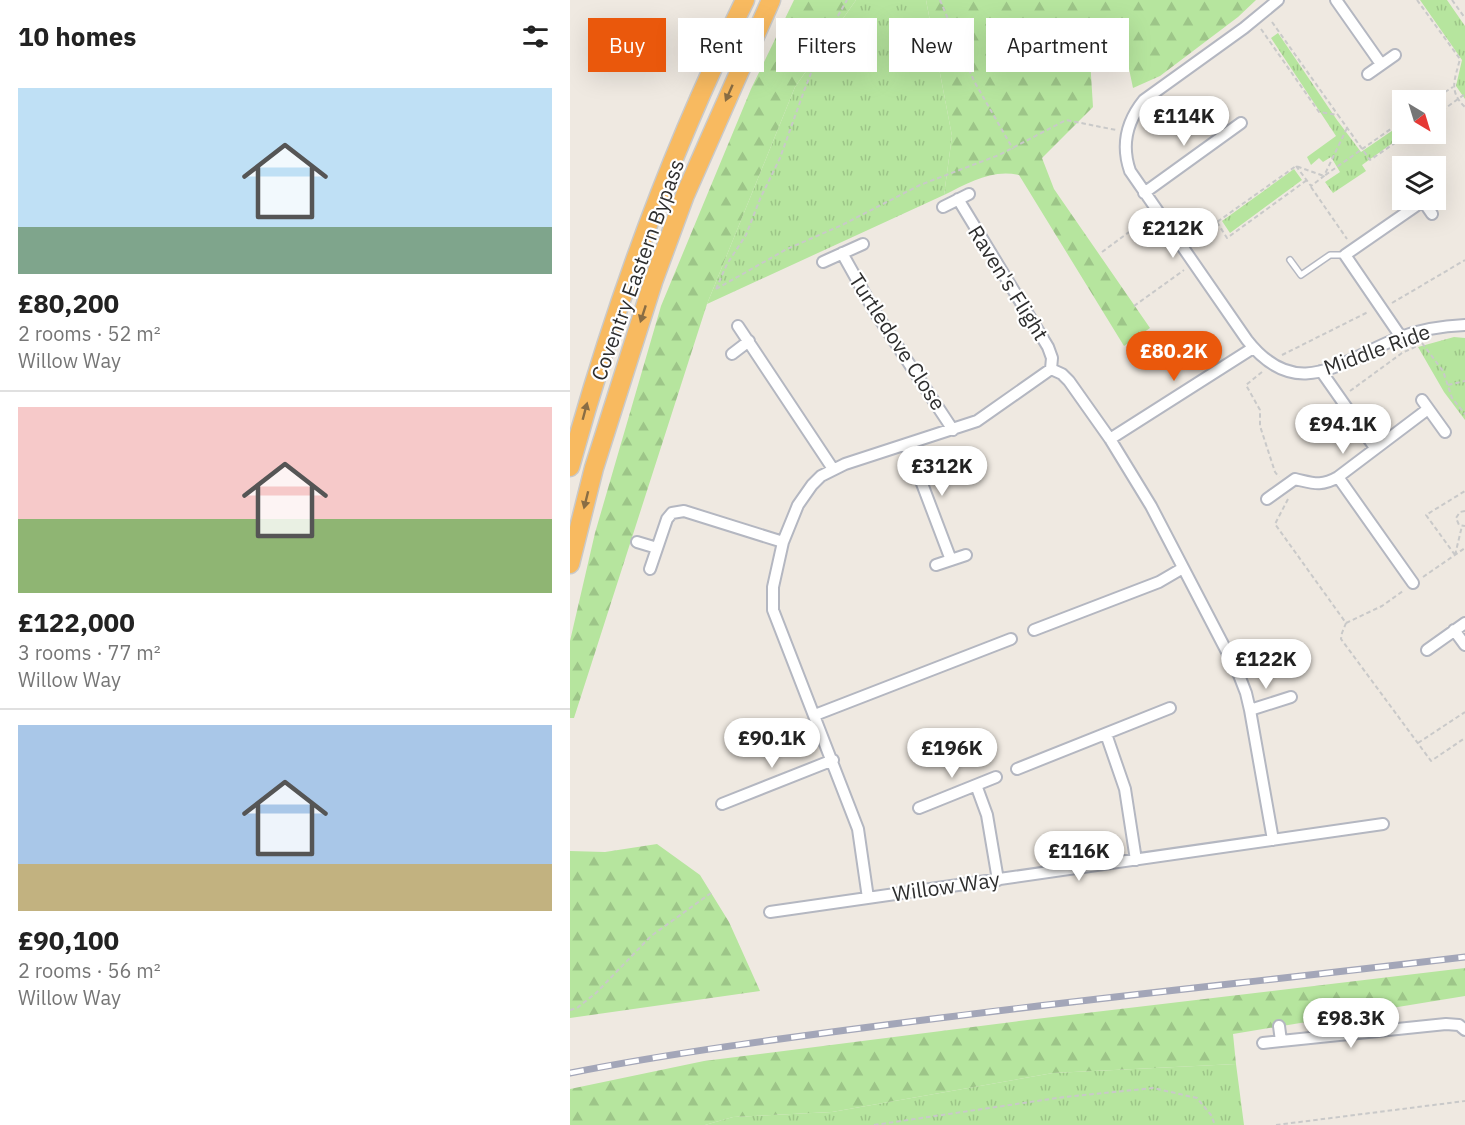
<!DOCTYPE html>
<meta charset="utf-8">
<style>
:root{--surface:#fff;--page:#f6f6f6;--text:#222;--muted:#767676;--line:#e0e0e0;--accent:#ea580c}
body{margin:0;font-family:"IBM Plex Sans",sans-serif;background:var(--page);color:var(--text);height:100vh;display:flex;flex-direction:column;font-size:22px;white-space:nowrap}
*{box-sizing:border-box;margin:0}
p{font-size:20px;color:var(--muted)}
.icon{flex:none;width:33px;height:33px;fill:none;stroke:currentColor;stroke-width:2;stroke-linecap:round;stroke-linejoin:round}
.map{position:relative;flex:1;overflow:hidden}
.sheet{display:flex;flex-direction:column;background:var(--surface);width:570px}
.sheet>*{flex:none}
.top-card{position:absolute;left:18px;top:18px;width:570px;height:54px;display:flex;gap:12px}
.needle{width:39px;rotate:142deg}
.controls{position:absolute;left:822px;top:90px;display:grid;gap:12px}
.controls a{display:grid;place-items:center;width:54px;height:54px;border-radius:0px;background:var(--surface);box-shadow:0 6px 24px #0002;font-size:30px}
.price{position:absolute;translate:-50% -51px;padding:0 14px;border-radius:21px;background:#fff;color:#222;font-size:20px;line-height:39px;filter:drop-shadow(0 2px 3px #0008)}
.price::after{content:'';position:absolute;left:50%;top:36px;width:18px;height:14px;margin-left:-9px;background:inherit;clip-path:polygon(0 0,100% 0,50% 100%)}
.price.selected{background:var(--accent);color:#fff}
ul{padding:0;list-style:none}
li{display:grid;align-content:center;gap:12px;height:318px;padding:0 18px}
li+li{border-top:2px solid var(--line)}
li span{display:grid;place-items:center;height:186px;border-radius:0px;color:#555}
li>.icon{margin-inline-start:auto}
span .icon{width:108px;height:108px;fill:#fffc;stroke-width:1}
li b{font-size:26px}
h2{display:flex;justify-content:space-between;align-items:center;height:72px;padding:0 18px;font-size:26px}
.tag{padding:0 21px;border-radius:0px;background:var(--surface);box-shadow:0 6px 24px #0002;font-size:21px;line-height:54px}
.tag.selected{background:var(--accent);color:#fff}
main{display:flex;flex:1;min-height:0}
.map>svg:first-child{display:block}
.grass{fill:url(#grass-tufts)}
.forest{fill:url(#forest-firs)}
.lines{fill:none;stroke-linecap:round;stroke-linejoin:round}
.service-casing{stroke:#b4b7c1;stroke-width:8}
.minor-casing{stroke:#b4b7c1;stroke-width:14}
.trunk-casing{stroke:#c9c9c9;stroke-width:21}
.path{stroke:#c9c9c9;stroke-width:2;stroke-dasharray:4.5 3;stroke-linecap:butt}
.service{stroke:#fff;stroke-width:5}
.minor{stroke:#fff;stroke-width:10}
.trunk{stroke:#f8ba60;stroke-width:18}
.rail-casing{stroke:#a3a6b8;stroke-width:7}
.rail{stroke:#fff;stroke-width:4.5;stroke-dasharray:14;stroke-linecap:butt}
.oneway{fill:#896d44}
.labels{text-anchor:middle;stroke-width:4.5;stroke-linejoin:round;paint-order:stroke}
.street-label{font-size:21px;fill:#2e2e2e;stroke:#fff}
</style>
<main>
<section class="sheet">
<h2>10 homes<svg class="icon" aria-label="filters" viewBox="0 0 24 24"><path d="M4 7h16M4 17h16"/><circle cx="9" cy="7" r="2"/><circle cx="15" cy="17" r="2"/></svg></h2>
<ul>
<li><span style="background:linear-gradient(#bfe0f5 75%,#7fa58c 0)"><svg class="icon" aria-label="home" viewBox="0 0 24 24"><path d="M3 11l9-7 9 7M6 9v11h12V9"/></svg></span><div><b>£80,200</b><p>2 rooms · 52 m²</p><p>Willow Way</p></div></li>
<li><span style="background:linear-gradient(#f6c9c9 60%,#8fb573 0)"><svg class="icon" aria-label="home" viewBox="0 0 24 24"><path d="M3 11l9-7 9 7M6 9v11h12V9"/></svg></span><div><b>£122,000</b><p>3 rooms · 77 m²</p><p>Willow Way</p></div></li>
<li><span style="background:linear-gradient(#a9c7e8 75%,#c2b280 0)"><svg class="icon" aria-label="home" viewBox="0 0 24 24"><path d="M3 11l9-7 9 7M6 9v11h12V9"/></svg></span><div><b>£90,100</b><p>2 rooms · 56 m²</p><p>Willow Way</p></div></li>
</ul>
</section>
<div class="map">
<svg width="895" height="1125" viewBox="0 0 895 1125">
<defs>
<pattern id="grass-tufts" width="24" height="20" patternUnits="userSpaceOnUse" patternTransform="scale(1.5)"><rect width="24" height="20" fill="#b6e59e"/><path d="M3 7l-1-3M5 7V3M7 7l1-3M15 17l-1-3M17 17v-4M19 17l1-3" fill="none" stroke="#9dc588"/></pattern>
<pattern id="forest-firs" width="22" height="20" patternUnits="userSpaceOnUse" patternTransform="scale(1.5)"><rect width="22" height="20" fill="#b6e59e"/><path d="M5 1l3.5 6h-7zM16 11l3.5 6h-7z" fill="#9dc588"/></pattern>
</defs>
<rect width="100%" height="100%" fill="#efe9e1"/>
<path class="grass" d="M 286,0 L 356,0 L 382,136 L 374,195 L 137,304 L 225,87 Z
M 850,0 L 877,0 L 895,26 L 895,99 L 886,86 L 892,60 Z
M 708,33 L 767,120 L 791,152 L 832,124 L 832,134 L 835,134 L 792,165 L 796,171 L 763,193 L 755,182 L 770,172 L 761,157 L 753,162 L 749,158 L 741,165 L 737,157 L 766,136 L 701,38 Z
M 724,169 L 732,180 L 660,233 L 652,221 Z
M 884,337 L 895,338 L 895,420 L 874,392 L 848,347 Z
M 666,1064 L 674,1125 L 135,1125 L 163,1117 L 262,1112 L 483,1073 Z"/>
<path class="forest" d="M 224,0 L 286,0 L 225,87 L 137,304 L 4,718 L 0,718 L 0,641 L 25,533 L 91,306 L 181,89 Z
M 356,0 L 686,0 L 668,17 L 590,76 L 563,88 L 550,26 L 519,43 L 523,107 L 472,158 L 484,189 L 580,328 L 554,346 L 449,175 C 421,169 399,183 374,195 L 382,136 Z
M 87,844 L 130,875 L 159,922 L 190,991 L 0,1018 L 0,851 L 35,852 Z
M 895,968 L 895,996 L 663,1034 L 666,1064 L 483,1073 L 262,1112 L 163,1117 L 135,1125 L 0,1125 L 0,1089 L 134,1061 L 449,1021 Z"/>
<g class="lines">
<defs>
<path id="service" d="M 720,260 L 731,275 L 760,255 L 775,255"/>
<path id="minor" d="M 708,0 L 674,28 L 574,100 C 557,121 551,145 560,171 L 677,340 C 728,405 773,359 831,337 C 852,329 873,326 895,325
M 766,0 L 811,64
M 798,74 L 825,55
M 574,193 L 671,123
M 388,199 L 478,347 L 482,358 L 481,369
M 373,207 L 399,194
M 272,253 L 305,312 L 383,430
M 253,262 L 293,244
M 168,326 L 263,469
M 831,337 L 775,255 L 853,201 L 862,214
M 162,354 L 179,341
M 751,371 L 805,448
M 852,400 L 875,432
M 540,439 L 683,348
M 337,444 L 381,560
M 768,477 L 843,583
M 697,499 L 725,479 C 743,483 751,487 768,477 L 858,409
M 67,542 L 87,548
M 366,565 L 396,555
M 80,569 L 97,519 L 102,513 L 114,511 L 213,542
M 464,630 L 589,582 L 613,568
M 884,630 L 895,645
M 857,650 L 895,623
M 680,710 L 721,697
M 245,715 L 441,639
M 536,734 L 555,789 L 566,860
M 447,769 L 600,708
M 406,785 L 417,815 L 428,880
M 152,804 L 263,760
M 349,808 L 426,777
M 298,898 L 288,829 L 203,610 L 203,587 L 213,542 L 228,505 L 242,485 L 251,476 L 275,464 L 407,421 L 481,369 L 492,374 L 499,381 L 540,439 L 581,506 L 669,675 L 676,693 L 680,710 L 703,840
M 200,912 L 813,824
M 709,1026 L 711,1041 L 876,1024 L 889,1025 L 895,1030
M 693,1043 L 711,1041"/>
<path id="trunk" d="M 0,467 C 44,306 101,150 175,0
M 0,564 L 24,468 L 83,282 L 115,195 L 201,0"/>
</defs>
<use href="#service" class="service-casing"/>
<use href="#minor" class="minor-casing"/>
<use href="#trunk" class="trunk-casing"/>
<path class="path" d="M 370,0 L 404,81 L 443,149
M 847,0 L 890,59 C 885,79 878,91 895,107
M 882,0 L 895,18
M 702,22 L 768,115
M 691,29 L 749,112 L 768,115 L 800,160 L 838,134
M 862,100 L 883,87
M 866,115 L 895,94
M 726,166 L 741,186 L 754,176 L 777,128
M 741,187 L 777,239
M 647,222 L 657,238 L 737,180
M 623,239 L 726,166 L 754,176 L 832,121
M 532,252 L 578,218
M 146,289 L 217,249 L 272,225 L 350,185 L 429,155 L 496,120 L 546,130
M 146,289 L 157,264 L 176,235 L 190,199 L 210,158 L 234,91 L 254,40 L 277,0
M 822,303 L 895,260
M 564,306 L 614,270
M 852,343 L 873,371 L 882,398 L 895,414
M 712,355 L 798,312
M 692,372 L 676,385 L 690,410 L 690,426 L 705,472 L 709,477
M 878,385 L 895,381
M 780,391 L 832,353 L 847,346
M 718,499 L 705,524 L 776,623 L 772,633 L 771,639 L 861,761 L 895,738
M 895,511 L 890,512 L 886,518 L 889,525 L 895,526
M 885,555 L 856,515 L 895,491
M 885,555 L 892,526
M 853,577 L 895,548
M 776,623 L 812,606 L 833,591
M 848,743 L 895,712
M 0,1010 L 7,1008 L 26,993 L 81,936 L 141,893
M 304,1125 L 494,1097 L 583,1088 L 627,1098 L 641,1115 L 645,1125
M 706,1125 L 895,1101"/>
<use href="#service" class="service"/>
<use href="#minor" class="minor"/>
<use href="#trunk" class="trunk"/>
<defs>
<path id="rail" d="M 0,1073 C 107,1052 215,1038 323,1024 C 513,999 704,980 895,957"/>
</defs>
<use href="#rail" class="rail-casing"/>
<use href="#rail" class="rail"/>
</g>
<defs><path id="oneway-solid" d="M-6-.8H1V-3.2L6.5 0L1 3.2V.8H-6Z" transform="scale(1.5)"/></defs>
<g class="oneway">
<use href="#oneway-solid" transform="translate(159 93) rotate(114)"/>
<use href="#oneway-solid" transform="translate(73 314) rotate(108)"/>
<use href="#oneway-solid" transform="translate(15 411) rotate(-75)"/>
<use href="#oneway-solid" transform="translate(16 500) rotate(104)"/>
</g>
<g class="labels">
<g class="street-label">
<text transform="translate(68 270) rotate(-70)" y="7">Coventry Eastern Bypass</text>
<text transform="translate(438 283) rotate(58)" y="7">Raven's Flight</text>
<text transform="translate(327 342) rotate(57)" y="7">Turtledove Close</text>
<text transform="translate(807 350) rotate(-20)" y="7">Middle Ride</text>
<text transform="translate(376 887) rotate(-8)" y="7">Willow Way</text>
</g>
</g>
</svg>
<div class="controls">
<a><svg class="needle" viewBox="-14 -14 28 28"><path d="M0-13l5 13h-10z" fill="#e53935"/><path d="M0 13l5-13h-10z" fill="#767676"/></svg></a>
<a><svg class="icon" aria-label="layers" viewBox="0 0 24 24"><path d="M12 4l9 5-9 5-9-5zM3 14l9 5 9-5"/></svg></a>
</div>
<b class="price" style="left:614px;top:147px">£114K</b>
<b class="price" style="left:603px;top:259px">£212K</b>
<b class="price selected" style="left:604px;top:382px">£80.2K</b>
<b class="price" style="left:773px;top:455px">£94.1K</b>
<b class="price" style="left:372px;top:497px">£312K</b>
<b class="price" style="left:696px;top:690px">£122K</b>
<b class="price" style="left:202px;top:769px">£90.1K</b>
<b class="price" style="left:382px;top:779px">£196K</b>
<b class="price" style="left:509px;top:882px">£116K</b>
<b class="price" style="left:781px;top:1049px">£98.3K</b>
<div class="top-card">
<a class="tag selected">Buy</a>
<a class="tag">Rent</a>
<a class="tag">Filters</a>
<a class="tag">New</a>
<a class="tag">Apartment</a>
</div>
</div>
</main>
